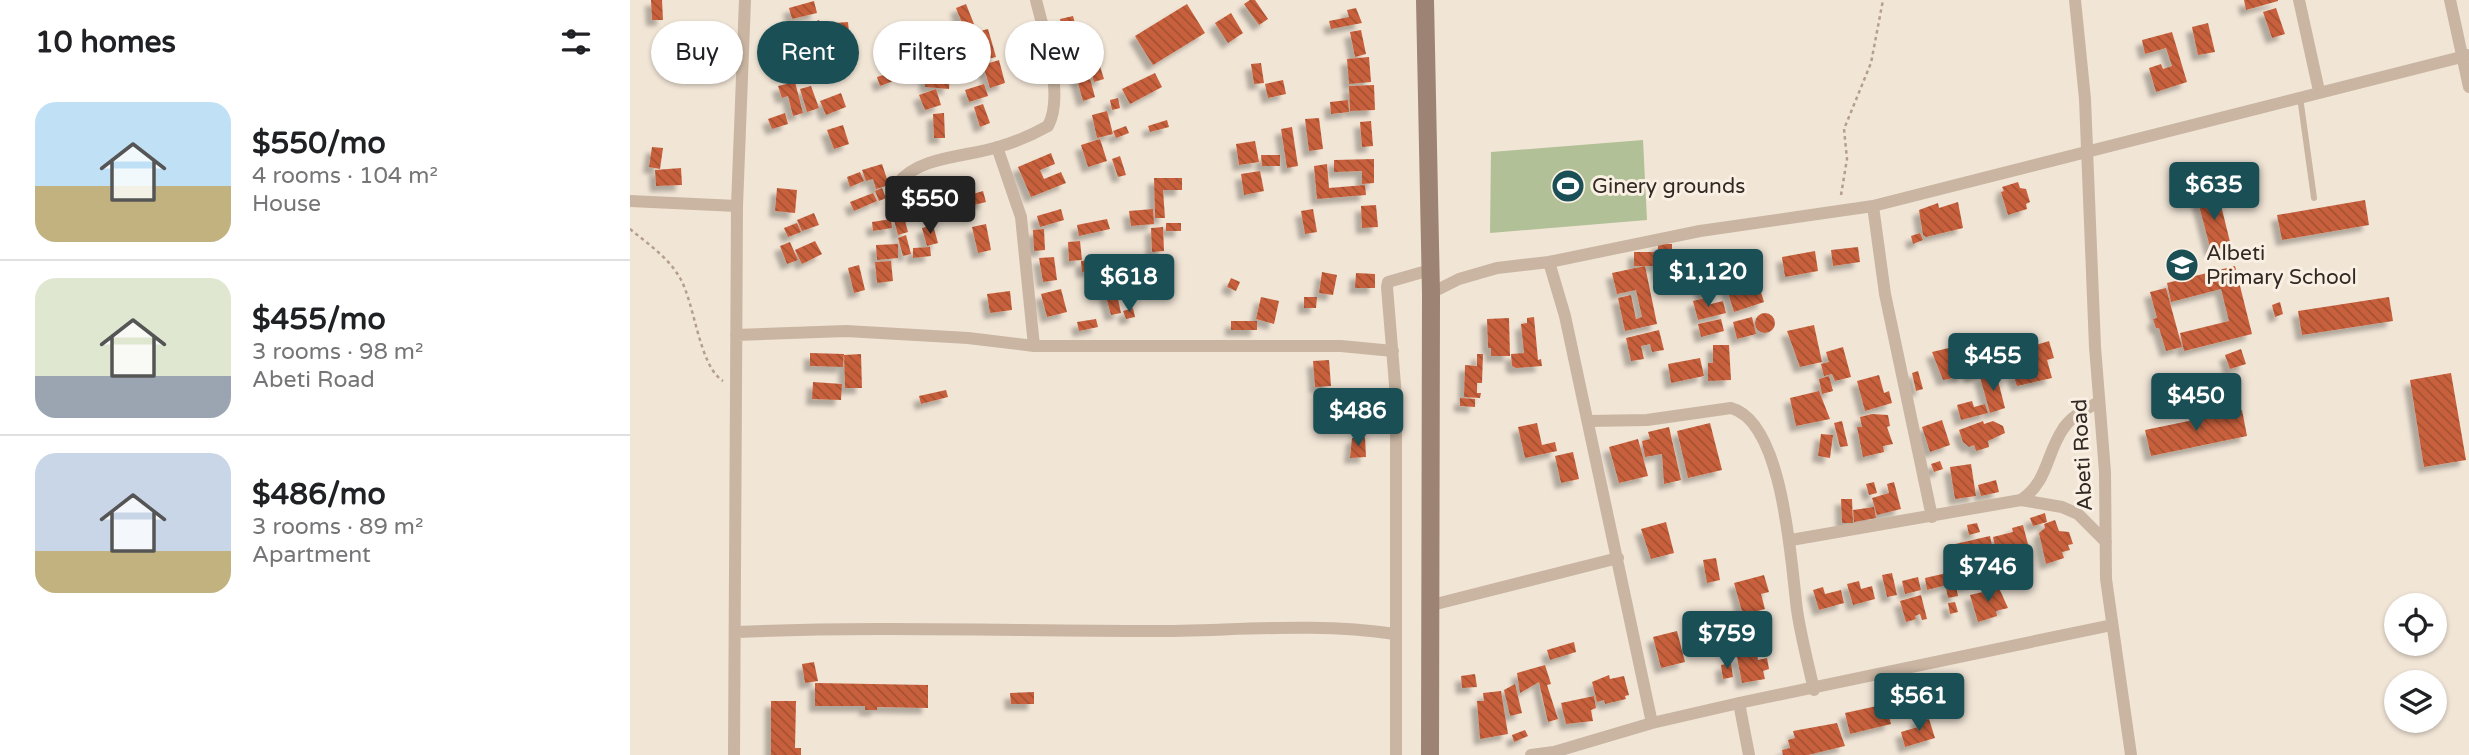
<!DOCTYPE html>
<meta charset="utf-8">
<style>
:root{--surface:#fff;--page:#f2f2f2;--text:#202124;--muted:#757577;--line:#e0e0e0;--accent:#1a4f55}
body{margin:0;font-family:"Varela Round",sans-serif;background:var(--page);color:var(--text);height:100vh;display:flex;flex-direction:column;font-size:26px;white-space:nowrap}
*{box-sizing:border-box;margin:0}
p{font-size:23px;color:var(--muted)}
.icon{flex:none;width:38px;height:38px;fill:none;stroke:currentColor;stroke-width:2;stroke-linecap:round;stroke-linejoin:round}
.map{position:relative;flex:1;overflow:hidden}
.details{display:flex;flex-direction:column;background:var(--surface);width:630px}
.details>*{flex:none}
.top-card{position:absolute;left:21px;top:21px;width:665px;height:63px;display:flex;gap:14px}
.buttons{position:absolute;left:1754px;top:593px;display:grid;gap:14px}
.buttons a{display:grid;place-items:center;width:63px;height:63px;border-radius:50%;background:var(--surface);box-shadow:0 2px 5px #0004;font-size:35px}
.price{position:absolute;translate:-50% -60px;padding:0 16px;border-radius:7px;background:var(--accent);color:#fff;font-size:23px;line-height:46px;filter:drop-shadow(0 2px 4px #0008)}
.price::after{content:'';position:absolute;left:50%;top:42px;width:21px;height:16px;margin-left:-10px;background:inherit;clip-path:polygon(0 0,100% 0,50% 100%)}
.price.selected{background:#222;color:#fff}
ul{padding:0;list-style:none}
li{display:flex;align-items:center;gap:21px;height:175px;padding:0 35px}
li+li{border-top:2px solid var(--line)}
li span{display:grid;place-items:center;flex:none;width:196px;height:140px;border-radius:21px;color:#555}
li>.icon{margin-inline-start:auto}
span .icon{width:84px;height:84px;fill:#fffc;stroke-width:1}
li b{font-size:30px}
h2{display:flex;justify-content:space-between;align-items:center;height:84px;padding:0 35px;font-size:30px}
.tag{padding:0 24px;border-radius:32px;background:var(--surface);box-shadow:0 2px 5px #0004;font-size:24px;line-height:63px}
.tag.selected{background:var(--accent);color:#fff}
main{display:flex;flex:1;min-height:0}
.map>svg:first-child{display:block}
.pitch{fill:#b1c096}
.building{fill:url(#building-back-hatch);filter:url(#shadow)}
.lines{fill:none;stroke-linecap:round;stroke-linejoin:round}
.path{stroke:#b49e8c;stroke-width:2.5;stroke-dasharray:3.5 3.5;stroke-linecap:butt}
.service{stroke:#c9b5a2;stroke-width:6}
.minor{stroke:#c9b5a2;stroke-width:12}
.secondary{stroke:#9c8373;stroke-width:18}
.labels{text-anchor:middle;stroke-width:6;stroke-linejoin:round;paint-order:stroke}
.poi-label{font-size:21px;fill:#332924;stroke:#f9efe2;text-anchor:start}
.street-label{font-size:21px;fill:#332924;stroke:#f9efe2}
</style>
<main>
<section class="details">
<h2>10 homes<svg class="icon" aria-label="filters" viewBox="0 0 24 24"><path d="M4 7h16M4 17h16"/><circle cx="9" cy="7" r="2"/><circle cx="15" cy="17" r="2"/></svg></h2>
<ul>
<li><span style="background:linear-gradient(#bfe0f5 60%,#c2b280 0)"><svg class="icon" aria-label="home" viewBox="0 0 24 24"><path d="M3 11l9-7 9 7M6 9v11h12V9"/></svg></span><div><b>$550/mo</b><p>4 rooms · 104 m²</p><p>House</p></div></li>
<li><span style="background:linear-gradient(#dfe7d0 70%,#9aa5b1 0)"><svg class="icon" aria-label="home" viewBox="0 0 24 24"><path d="M3 11l9-7 9 7M6 9v11h12V9"/></svg></span><div><b>$455/mo</b><p>3 rooms · 98 m²</p><p>Abeti Road</p></div></li>
<li><span style="background:linear-gradient(#c9d6e8 70%,#c2b280 0)"><svg class="icon" aria-label="home" viewBox="0 0 24 24"><path d="M3 11l9-7 9 7M6 9v11h12V9"/></svg></span><div><b>$486/mo</b><p>3 rooms · 89 m²</p><p>Apartment</p></div></li>
</ul>
</section>
<div class="map">
<svg width="1839" height="755" viewBox="0 0 1839 755">
<defs>
<pattern id="building-back-hatch" width="6" height="6" patternUnits="userSpaceOnUse" patternTransform="scale(1.75)"><rect width="6" height="6" fill="#c9613c"/><path d="M-1 5l2 2M0 0l6 6M5-1l2 2" fill="none" stroke="#a45032"/></pattern>
<filter id="shadow"><feDropShadow dx="-6" dy="6" stdDeviation="2" flood-color="#0004"/></filter>
</defs>
<rect width="100%" height="100%" fill="#f1e5d6"/>
<path class="pitch" d="M 1013,140 L 1017,220 L 860,233 L 861,152 Z"/>
<path class="building" d="M 21,0 L 32,0 L 33,20 L 22,20 Z
M 620,0 L 625,0 L 638,19 L 629,25 L 614,4 Z
M 1614,0 L 1648,0 L 1648,1 L 1616,10 Z
M 184,1 L 187,13 L 162,19 L 159,8 Z
M 336,4 L 344,24 L 334,28 L 326,8 Z
M 557,4 L 575,33 L 523,65 L 505,36 Z
M 726,8 L 732,23 L 701,29 L 699,21 L 719,17 L 717,10 Z
M 1646,8 L 1655,34 L 1642,38 L 1633,12 Z
M 601,13 L 613,33 L 598,43 L 585,23 Z
M 443,16 L 465,97 L 453,101 L 430,19 Z
M 189,20 L 195,37 L 188,39 L 182,23 Z
M 218,22 L 219,32 L 205,34 L 204,23 Z
M 1578,23 L 1585,52 L 1568,55 L 1562,27 Z
M 358,29 L 366,57 L 354,60 L 346,32 Z
M 342,30 L 350,55 L 345,56 L 347,62 L 311,72 L 307,58 L 314,56 L 318,66 L 338,60 L 330,34 Z
M 731,30 L 736,54 L 725,57 L 720,32 Z
M 1542,32 L 1557,82 L 1526,92 L 1519,68 L 1531,64 L 1533,69 L 1542,66 L 1536,48 L 1515,54 L 1512,40 Z
M 201,41 L 207,60 L 150,75 L 147,64 L 192,52 L 190,45 Z
M 739,57 L 741,82 L 719,84 L 717,59 Z
M 369,60 L 375,83 L 360,88 L 353,65 Z
M 469,63 L 474,79 L 464,82 L 459,66 Z
M 631,63 L 634,83 L 624,84 L 621,64 Z
M 263,72 L 266,80 L 250,86 L 247,77 Z
M 296,72 L 320,74 L 319,89 L 295,87 Z
M 525,73 L 532,87 L 500,104 L 492,89 Z
M 653,80 L 656,94 L 638,98 L 635,84 Z
M 165,82 L 173,113 L 163,116 L 158,96 L 152,98 L 148,86 Z
M 354,84 L 358,96 L 339,102 L 335,90 Z
M 744,85 L 745,110 L 720,111 L 719,86 Z
M 181,86 L 189,108 L 177,112 L 170,89 Z
M 306,89 L 311,105 L 295,110 L 289,95 Z
M 211,93 L 216,107 L 196,115 L 190,101 Z
M 488,98 L 490,108 L 482,110 L 480,100 Z
M 718,100 L 719,112 L 701,114 L 700,102 Z
M 353,104 L 360,123 L 350,127 L 344,107 Z
M 477,111 L 483,134 L 467,138 L 462,115 Z
M 155,113 L 158,124 L 142,129 L 138,119 Z
M 314,113 L 315,138 L 304,138 L 303,114 Z
M 689,118 L 693,149 L 679,151 L 675,119 Z
M 537,120 L 539,127 L 520,132 L 518,126 Z
M 741,121 L 743,146 L 732,147 L 730,122 Z
M 213,125 L 219,144 L 204,149 L 197,130 Z
M 496,126 L 499,133 L 486,138 L 483,131 Z
M 662,127 L 668,166 L 657,168 L 651,129 Z
M 470,139 L 477,161 L 458,167 L 451,145 Z
M 625,141 L 629,162 L 609,165 L 606,144 Z
M 22,147 L 33,148 L 30,169 L 19,167 Z
M 421,153 L 425,164 L 410,170 L 414,179 L 431,172 L 436,183 L 401,197 L 388,167 Z
M 631,155 L 650,155 L 650,166 L 632,166 Z
M 490,156 L 496,175 L 488,177 L 482,159 Z
M 744,159 L 744,183 L 732,184 L 732,171 L 704,172 L 704,160 Z
M 252,164 L 259,185 L 246,189 L 243,179 L 236,181 L 232,170 Z
M 697,164 L 699,188 L 735,185 L 736,195 L 687,199 L 684,166 Z
M 51,168 L 52,185 L 26,186 L 25,170 Z
M 630,171 L 634,191 L 614,195 L 611,174 Z
M 230,172 L 234,181 L 220,187 L 217,177 Z
M 524,178 L 552,178 L 552,190 L 533,190 L 535,218 L 525,218 Z
M 1388,182 L 1390,188 L 1396,189 L 1400,202 L 1396,204 L 1397,209 L 1378,215 L 1371,192 L 1374,191 L 1372,187 Z
M 334,186 L 336,196 L 353,191 L 356,202 L 328,209 L 323,189 Z
M 147,188 L 167,190 L 165,213 L 145,211 Z
M 252,188 L 256,198 L 249,201 L 245,191 Z
M 243,193 L 247,201 L 224,211 L 220,202 Z
M 1588,193 L 1601,246 L 1581,251 L 1567,198 Z
M 1735,200 L 1739,225 L 1652,240 L 1647,215 Z
M 1328,202 L 1333,228 L 1296,237 L 1293,235 L 1289,210 L 1308,203 L 1309,208 Z
M 746,205 L 748,227 L 732,228 L 731,206 Z
M 431,209 L 434,220 L 410,227 L 407,216 Z
M 523,209 L 524,224 L 501,226 L 499,211 Z
M 683,209 L 687,232 L 675,234 L 671,211 Z
M 184,213 L 189,225 L 172,231 L 167,220 Z
M 274,217 L 278,232 L 268,235 L 264,220 Z
M 261,219 L 262,228 L 243,231 L 242,222 Z
M 477,219 L 480,229 L 449,236 L 447,225 Z
M 167,223 L 171,232 L 158,237 L 154,228 Z
M 536,223 L 551,223 L 551,231 L 536,231 Z
M 356,224 L 361,250 L 348,253 L 342,227 Z
M 303,225 L 308,243 L 297,246 L 292,228 Z
M 533,227 L 534,251 L 522,252 L 521,228 Z
M 414,229 L 415,250 L 404,251 L 403,230 Z
M 1290,233 L 1293,240 L 1283,244 L 1281,236 Z
M 276,235 L 281,254 L 273,256 L 268,238 Z
M 185,241 L 192,254 L 172,264 L 165,250 Z
M 450,241 L 452,260 L 439,261 L 438,242 Z
M 160,242 L 168,260 L 157,264 L 150,246 Z
M 268,244 L 268,258 L 247,260 L 246,245 Z
M 1028,244 L 1042,244 L 1042,275 L 1028,275 L 1028,266 L 1004,266 L 1004,252 L 1028,252 Z
M 300,247 L 301,256 L 283,258 L 283,248 Z
M 1228,247 L 1230,262 L 1203,266 L 1201,250 Z
M 1185,251 L 1188,271 L 1155,277 L 1152,257 Z
M 424,257 L 427,280 L 413,282 L 409,258 Z
M 475,258 L 476,269 L 452,272 L 451,261 Z
M 261,261 L 263,281 L 247,283 L 245,262 Z
M 229,265 L 235,290 L 224,293 L 218,268 Z
M 1015,266 L 1027,324 L 995,331 L 988,298 L 1001,295 L 1006,319 L 1012,317 L 1006,290 L 987,294 L 982,273 Z
M 1605,266 L 1622,334 L 1554,351 L 1550,333 L 1599,321 L 1591,289 L 1541,302 L 1537,283 Z
M 1119,270 L 1121,277 L 1126,276 L 1134,302 L 1104,312 L 1095,283 L 1107,279 L 1113,295 L 1119,293 L 1113,272 Z
M 692,272 L 707,275 L 703,295 L 689,293 Z
M 726,273 L 745,274 L 745,288 L 725,288 Z
M 491,275 L 509,276 L 508,289 L 490,288 Z
M 601,278 L 610,282 L 606,291 L 597,287 Z
M 1078,286 L 1081,294 L 1072,297 L 1070,288 Z
M 1536,288 L 1552,347 L 1536,351 L 1529,328 L 1526,328 L 1523,319 L 1527,318 L 1520,292 Z
M 431,289 L 437,312 L 417,317 L 411,294 Z
M 486,290 L 491,313 L 481,315 L 475,293 Z
M 380,291 L 382,310 L 360,313 L 357,294 Z
M 631,297 L 649,301 L 644,324 L 626,319 Z
M 674,297 L 687,297 L 686,308 L 674,308 Z
M 1759,297 L 1763,321 L 1672,335 L 1668,311 Z
M 1075,298 L 1077,305 L 1093,301 L 1096,313 L 1068,320 L 1063,301 Z
M 1650,302 L 1653,314 L 1645,317 L 1642,305 Z
M 503,308 L 505,317 L 496,319 L 493,311 Z
M1125 323a10 10 0 1 1 20 0a10 10 0 1 1-20 0Z
M 904,317 L 908,360 L 911,359 L 912,366 L 886,368 L 882,366 L 881,354 L 894,353 L 891,324 L 897,323 L 897,318 Z
M 1122,317 L 1126,334 L 1107,339 L 1103,322 Z
M 879,318 L 880,356 L 861,356 L 861,348 L 858,348 L 857,319 Z
M 466,319 L 468,327 L 449,331 L 447,322 Z
M 1091,319 L 1094,331 L 1071,337 L 1068,324 Z
M 601,321 L 627,321 L 627,330 L 601,330 Z
M 1184,325 L 1192,362 L 1170,367 L 1157,331 Z
M 1029,330 L 1034,350 L 1022,352 L 1020,344 L 1011,346 L 1014,359 L 1001,361 L 996,338 Z
M 1371,333 L 1378,357 L 1366,361 L 1358,337 Z
M 1357,340 L 1359,351 L 1337,356 L 1335,345 Z
M 1419,341 L 1424,358 L 1417,360 L 1422,378 L 1387,386 L 1383,374 L 1396,370 L 1394,363 L 1383,366 L 1379,353 Z
M 1083,345 L 1099,345 L 1101,380 L 1078,381 L 1078,363 L 1083,363 Z
M 1327,346 L 1334,376 L 1313,380 L 1302,352 Z
M 1213,347 L 1221,377 L 1205,381 L 1202,374 L 1194,376 L 1191,364 L 1199,362 L 1196,352 Z
M 1611,349 L 1616,364 L 1600,369 L 1595,355 Z
M 1359,352 L 1365,368 L 1341,377 L 1337,366 L 1346,363 L 1344,358 Z
M 180,353 L 214,354 L 213,367 L 180,366 Z
M 231,354 L 232,388 L 215,388 L 214,355 Z
M 847,354 L 853,354 L 852,383 L 847,383 L 847,393 L 851,393 L 850,398 L 834,397 L 835,365 L 847,366 Z
M 1070,358 L 1074,376 L 1041,383 L 1038,364 Z
M 699,360 L 701,386 L 685,387 L 683,361 Z
M 1288,371 L 1293,389 L 1286,391 L 1282,373 Z
M 1366,373 L 1375,408 L 1360,413 L 1350,377 Z
M 1821,373 L 1836,460 L 1794,467 L 1780,380 Z
M 1249,375 L 1254,393 L 1259,391 L 1262,403 L 1235,411 L 1227,381 Z
M 1199,376 L 1203,391 L 1192,394 L 1189,379 Z
M 183,382 L 212,384 L 211,400 L 182,399 Z
M 316,390 L 318,397 L 291,404 L 289,396 Z
M 1189,391 L 1200,419 L 1166,426 L 1160,398 Z
M 830,398 L 845,399 L 845,407 L 830,406 Z
M 1342,401 L 1344,407 L 1355,404 L 1358,413 L 1331,420 L 1327,405 Z
M 1612,410 L 1617,436 L 1521,456 L 1515,430 Z
M 1242,414 L 1258,415 L 1260,426 L 1257,427 L 1263,444 L 1253,446 L 1254,452 L 1233,457 L 1227,427 L 1232,427 L 1230,417 Z
M 1312,420 L 1320,445 L 1300,452 L 1292,427 Z
M 1212,421 L 1218,446 L 1210,447 L 1204,423 Z
M 1353,421 L 1354,424 L 1363,421 L 1373,426 L 1375,433 L 1358,441 L 1359,447 L 1346,451 L 1344,445 L 1339,447 L 1333,442 L 1329,430 Z
M 907,423 L 912,445 L 925,442 L 927,451 L 895,458 L 888,427 Z
M 1080,423 L 1092,470 L 1058,478 L 1047,431 Z
M 1039,427 L 1051,480 L 1034,484 L 1032,454 L 1015,457 L 1012,441 L 1020,439 L 1018,432 Z
M 1191,434 L 1203,435 L 1200,458 L 1188,456 Z
M 735,437 L 736,457 L 720,458 L 722,438 Z
M 1008,439 L 1018,476 L 989,483 L 979,447 Z
M 943,452 L 949,479 L 931,483 L 925,456 Z
M 1310,461 L 1313,469 L 1304,472 L 1301,464 Z
M 1341,464 L 1346,496 L 1325,499 L 1320,467 Z
M 1366,480 L 1369,492 L 1351,496 L 1348,485 Z
M 1244,482 L 1247,493 L 1239,495 L 1236,484 Z
M 1264,482 L 1271,509 L 1247,515 L 1242,498 L 1259,493 L 1257,484 Z
M 1211,499 L 1222,499 L 1223,523 L 1212,523 Z
M 1244,507 L 1246,518 L 1224,522 L 1223,510 Z
M 1415,513 L 1417,522 L 1403,526 L 1400,518 Z
M 1425,520 L 1429,531 L 1439,532 L 1443,544 L 1438,545 L 1440,550 L 1432,552 L 1434,558 L 1416,564 L 1409,533 L 1415,528 L 1414,524 Z
M 1036,522 L 1044,553 L 1021,559 L 1011,529 Z
M 1347,523 L 1350,532 L 1339,535 L 1337,525 Z
M 1393,525 L 1400,552 L 1368,560 L 1363,537 L 1383,532 L 1382,528 Z
M 1360,536 L 1368,573 L 1349,577 L 1347,567 L 1331,571 L 1325,544 Z
M 1086,558 L 1090,580 L 1077,583 L 1073,560 Z
M 1340,571 L 1344,583 L 1333,586 L 1330,574 Z
M 1321,572 L 1324,583 L 1297,590 L 1295,578 Z
M 1262,573 L 1267,595 L 1257,597 L 1252,575 Z
M 1134,575 L 1139,592 L 1131,594 L 1135,609 L 1113,615 L 1104,583 Z
M 1288,577 L 1291,590 L 1275,594 L 1272,581 Z
M 1229,581 L 1231,589 L 1242,586 L 1245,599 L 1223,605 L 1217,584 Z
M 1326,586 L 1328,596 L 1318,598 L 1316,588 Z
M 1193,587 L 1195,594 L 1211,590 L 1214,603 L 1189,610 L 1183,590 Z
M 1369,588 L 1378,608 L 1366,611 L 1367,616 L 1348,622 L 1340,595 Z
M 1291,595 L 1297,619 L 1292,620 L 1290,614 L 1285,616 L 1286,619 L 1276,622 L 1270,601 Z
M 1325,602 L 1328,612 L 1320,614 L 1318,603 Z
M 1129,614 L 1137,644 L 1112,650 L 1108,634 L 1104,635 L 1105,621 Z
M 1047,631 L 1055,662 L 1031,668 L 1023,637 Z
M 944,642 L 946,652 L 920,660 L 917,650 Z
M 1127,653 L 1128,660 L 1137,658 L 1139,669 L 1133,671 L 1135,679 L 1112,683 L 1107,657 Z
M 184,662 L 188,681 L 175,683 L 172,664 Z
M 1101,663 L 1103,677 L 1093,679 L 1091,665 Z
M 915,665 L 921,684 L 917,685 L 928,719 L 918,722 L 909,682 L 890,693 L 887,673 Z
M 845,674 L 847,687 L 832,688 L 831,676 Z
M 979,675 L 980,679 L 994,676 L 999,695 L 995,696 L 996,699 L 975,704 L 974,700 L 967,702 L 962,682 Z
M 185,683 L 298,685 L 298,708 L 247,707 L 247,710 L 235,710 L 235,706 L 185,706 Z
M 885,684 L 892,713 L 880,716 L 874,690 Z
M 871,691 L 878,734 L 850,739 L 847,701 L 854,701 L 853,693 Z
M 404,692 L 404,704 L 381,704 L 380,693 Z
M 964,696 L 966,708 L 961,710 L 963,721 L 936,724 L 931,703 Z
M 141,701 L 166,701 L 165,748 L 171,748 L 171,755 L 141,755 Z
M 1256,704 L 1261,724 L 1220,734 L 1215,713 Z
M 1294,717 L 1294,720 L 1299,719 L 1305,738 L 1275,747 L 1271,732 L 1288,727 L 1286,719 Z
M 1207,723 L 1215,746 L 1178,755 L 1153,755 L 1152,750 L 1160,748 L 1158,740 L 1165,738 L 1163,731 Z
M 895,730 L 898,736 L 884,742 L 882,735 Z"/>
<g class="lines">
<path class="path" d="M 1211,195 L 1217,159 L 1214,129 L 1241,63 L 1253,0
M 0,229 C 18,244 38,257 50,278 C 65,304 69,366 93,381"/>
<path class="service" d="M 1670,97 L 1684,198"/>
<path class="minor" d="M 1445,0 L 1455,99 L 1465,347 L 1475,472 L 1476,579 L 1501,755
M 1669,0 L 1689,91
M 1820,0 L 1839,87
M 367,147 L 391,217 L 404,346
M 268,183 C 290,156 336,157 368,147 C 386,142 402,135 418,126 C 435,95 414,33 406,0
M 0,201 L 107,206
M 1243,206 L 1255,294 L 1302,517
M 919,262 L 935,316 L 1022,723
M 801,293 L 829,279 L 867,268 L 919,262 L 1070,231 L 1243,206 L 1839,55
M 106,335 L 216,331 L 338,338 L 404,346 L 711,346 L 763,351
M 958,421 L 1017,420 L 1101,408 C 1154,422 1161,564 1167,610 C 1171,637 1178,663 1184,690
M 1391,500 L 1432,507 L 1448,514 L 1476,542
M 1161,540 L 1391,500 C 1418,482 1416,454 1433,429 C 1441,416 1456,409 1469,402
M 802,605 L 988,558
M 107,632 C 245,626 383,631 521,631 C 602,631 684,622 765,634
M 1109,703 L 1119,755
M 104,755 L 107,206 L 115,0
M 766,755 L 766,397 L 757,287 L 758,282 L 800,270
M 901,755 L 924,752 L 1022,723 L 1109,703 L 1482,625"/>
<path class="secondary" d="M 795,0 L 801,293 L 800,755"/>
</g>
<defs>
<symbol id="stadium-disc" viewBox="-11 -11 22 22"><circle r="9.5" fill="#1a4f55" stroke="#f9efe2"/><path d="M0-5a6.5 5 0 1 0 0 10a6.5 5 0 1 0 0-10ZM-3.5-1.8h7v3.6h-7Z" fill="#fff"/></symbol>
<symbol id="school-disc" viewBox="-11 -11 22 22"><circle r="9.5" fill="#1a4f55" stroke="#f9efe2"/><path d="M0-5L7-2L0 1L-7-2ZM-4 1L0 2.5L4 1V4Q0 6-4 4Z" fill="#fff"/></symbol>
</defs>
<g fill-rule="evenodd">
<use href="#stadium-disc" x="919" y="167" width="38" height="38"/>
<use href="#school-disc" x="1533" y="246" width="38" height="38"/>
</g>
<g class="labels">
<g class="poi-label">
<text x="962" y="193">Ginery grounds</text>
<text x="1576" y="260">Albeti<tspan x="1576" dy="24">Primary School</tspan></text>
</g>
<g class="street-label">
<text transform="translate(1452 455) rotate(-93)" y="7">Abeti Road</text>
</g>
</g>
</svg>
<div class="buttons">
<a><svg class="icon" aria-label="locate" viewBox="0 0 24 24"><circle cx="12" cy="12" r="6"/><path d="M12 2v4M12 18v4M2 12h4M18 12h4"/></svg></a>
<a><svg class="icon" aria-label="layers" viewBox="0 0 24 24"><path d="M12 4l9 5-9 5-9-5zM3 14l9 5 9-5"/></svg></a>
</div>
<b class="price" style="left:1584px;top:222px">$635</b>
<b class="price selected" style="left:300px;top:236px">$550</b>
<b class="price" style="left:1078px;top:309px">$1,120</b>
<b class="price" style="left:499px;top:314px">$618</b>
<b class="price" style="left:1363px;top:393px">$455</b>
<b class="price" style="left:1566px;top:433px">$450</b>
<b class="price" style="left:728px;top:448px">$486</b>
<b class="price" style="left:1358px;top:604px">$746</b>
<b class="price" style="left:1097px;top:671px">$759</b>
<b class="price" style="left:1289px;top:733px">$561</b>
<div class="top-card">
<a class="tag">Buy</a>
<a class="tag selected">Rent</a>
<a class="tag">Filters</a>
<a class="tag">New</a>
</div>
</div>
</main>
